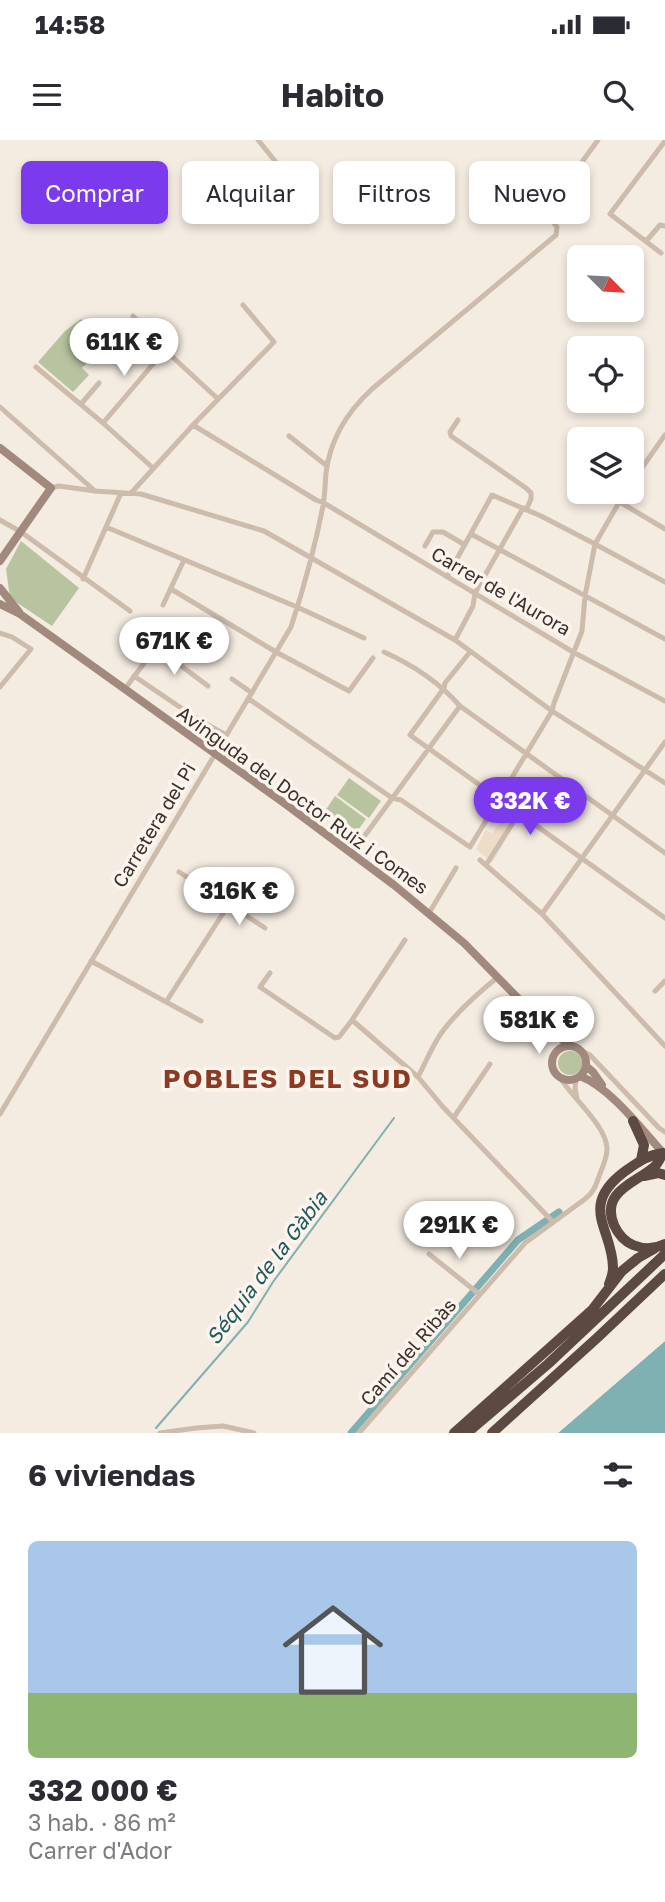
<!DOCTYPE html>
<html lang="es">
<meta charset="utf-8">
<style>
:root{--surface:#fff;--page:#f2f2f3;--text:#2b2b33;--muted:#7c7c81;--line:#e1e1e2;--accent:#7c3aed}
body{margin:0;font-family:"Golos Text",sans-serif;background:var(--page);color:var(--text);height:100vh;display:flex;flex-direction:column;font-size:26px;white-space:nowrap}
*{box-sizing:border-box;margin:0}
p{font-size:23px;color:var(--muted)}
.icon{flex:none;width:38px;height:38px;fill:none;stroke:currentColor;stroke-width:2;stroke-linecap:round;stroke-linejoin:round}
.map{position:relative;height:1293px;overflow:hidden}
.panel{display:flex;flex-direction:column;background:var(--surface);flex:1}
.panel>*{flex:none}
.top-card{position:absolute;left:21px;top:21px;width:623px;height:63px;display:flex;gap:14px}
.needle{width:46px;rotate:114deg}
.buttons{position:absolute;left:567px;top:105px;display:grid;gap:14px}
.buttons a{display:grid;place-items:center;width:77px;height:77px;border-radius:10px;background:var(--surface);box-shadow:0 4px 10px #0003;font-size:35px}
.price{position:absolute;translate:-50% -60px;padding:0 16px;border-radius:24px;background:#fff;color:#222;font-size:23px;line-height:46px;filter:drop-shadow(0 2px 4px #0008)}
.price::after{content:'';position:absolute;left:50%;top:42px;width:21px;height:16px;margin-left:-10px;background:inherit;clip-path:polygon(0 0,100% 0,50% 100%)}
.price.selected{background:var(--accent);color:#fff}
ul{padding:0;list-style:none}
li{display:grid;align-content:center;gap:14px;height:371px;padding:0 28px}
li+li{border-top:2px solid var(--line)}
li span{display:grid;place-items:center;height:217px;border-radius:10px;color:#555}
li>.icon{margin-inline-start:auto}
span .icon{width:126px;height:126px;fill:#fffc;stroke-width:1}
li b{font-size:30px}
h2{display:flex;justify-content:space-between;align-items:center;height:84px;padding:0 28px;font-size:30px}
.pill{padding:0 24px;border-radius:10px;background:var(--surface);box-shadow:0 4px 10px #0003;font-size:24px;line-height:63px}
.pill.selected{background:var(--accent);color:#fff}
.status{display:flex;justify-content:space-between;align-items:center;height:49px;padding:0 35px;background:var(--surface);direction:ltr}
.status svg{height:19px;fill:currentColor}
header{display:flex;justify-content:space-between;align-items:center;height:91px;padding:0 28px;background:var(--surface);font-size:32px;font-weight:700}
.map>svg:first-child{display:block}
.green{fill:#b8c4a0}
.plaza{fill:#ecdcc8}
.water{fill:#7fb0b2}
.pier{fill:#f4ebe1}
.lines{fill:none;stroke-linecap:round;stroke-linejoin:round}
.stream{stroke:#7fb0b2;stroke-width:2}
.canal{stroke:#7fb0b2;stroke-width:7}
.street{stroke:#cdbbac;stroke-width:5}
.secondary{stroke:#a18a7d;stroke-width:8}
.highway{stroke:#5c4a42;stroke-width:10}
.labels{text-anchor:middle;stroke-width:7;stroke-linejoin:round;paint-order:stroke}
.street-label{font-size:19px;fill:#3b302b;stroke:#fbf5ee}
.water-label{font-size:21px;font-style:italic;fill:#1f5a5e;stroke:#fbf5ee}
.district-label{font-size:26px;font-weight:bold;letter-spacing:2px;fill:#8c3b22;stroke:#fbf5ee}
</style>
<div class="status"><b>14:58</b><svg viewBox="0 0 49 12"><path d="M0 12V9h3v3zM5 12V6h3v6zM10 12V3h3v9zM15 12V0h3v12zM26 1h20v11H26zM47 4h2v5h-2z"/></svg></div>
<header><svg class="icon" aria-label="menu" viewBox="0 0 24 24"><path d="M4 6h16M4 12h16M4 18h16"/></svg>Habito<svg class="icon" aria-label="search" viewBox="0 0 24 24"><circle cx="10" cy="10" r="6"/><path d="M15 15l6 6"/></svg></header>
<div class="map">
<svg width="665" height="1293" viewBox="0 0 665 1293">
<rect width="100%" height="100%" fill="#f4ebe1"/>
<path class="green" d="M 81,179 L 106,203 L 82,228 L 89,235 L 73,252 L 38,222 L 65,191 Z
M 21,401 L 79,448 L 52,486 L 10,458 L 6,429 Z
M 349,638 L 381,661 L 369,678 L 337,655 Z
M 335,656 L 366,679 L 356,693 L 325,671 Z
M558 923a12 12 0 1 1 24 0a12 12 0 1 1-24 0Z"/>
<path class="plaza" d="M 499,667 L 519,677 L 492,723 L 476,709 L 486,690 L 492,694 L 499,683 L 493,679 Z"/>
<path class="water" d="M 665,1201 L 665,1293 L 558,1293 Z"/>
<path class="pier" d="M 665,1197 L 665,1201 L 558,1293 L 555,1293 Z"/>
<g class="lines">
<path class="stream" d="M 156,1288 L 248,1182 L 273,1142 L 394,978"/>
<path class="canal" d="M 351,1293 L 518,1100 L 559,1072"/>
<path class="street" d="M 258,0 L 288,37
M 645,100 L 648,99 L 660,85 L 665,86
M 661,113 L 610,74 L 665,1
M 133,176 L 165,210 L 218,259
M 36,227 L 103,283 L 153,328
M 81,264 L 99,243
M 0,267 L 95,351
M 458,280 L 450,292 L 451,296 L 526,348 L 531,353 L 531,359 L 526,370
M 103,283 L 165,210
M 193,285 L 316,360 L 324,363 L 573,512 L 665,561
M 289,296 L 327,326
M 632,342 L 665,295
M 51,348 L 59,346 L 95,351 L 141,354 L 264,391 L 455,500 L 552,571 L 665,643
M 132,352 L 193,285 L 274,202 L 243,165
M 618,361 L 665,389
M 0,380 L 21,392 L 130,471
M 106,387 L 297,467 L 364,498
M 471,394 L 665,499
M 425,406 L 433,392 L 443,392 L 465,405
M 447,437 L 492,355 L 541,376 L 595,404 L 665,442
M 83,439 L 121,353
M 171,449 L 276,512 L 349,551 L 373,518
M 163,465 L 184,420
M 0,493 L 12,497 L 31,509 L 0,547
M 455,500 L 473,466 L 475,453 L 523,368
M 384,512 C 413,525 439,542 460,566 L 665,713
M 470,512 L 445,543 L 444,548 L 410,595 L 665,778
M 134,536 L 190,574
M 232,539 L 252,553
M 124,550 L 156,507 L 208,546
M 249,559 L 392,658 L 401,660 L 470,707 L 552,571 L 554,563 L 582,491 L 585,456 L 595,404 L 625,352
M 194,577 L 226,595
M 352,713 L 460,566
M 480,720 L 542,774 L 665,906
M 486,725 L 519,673
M 179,732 L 265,788
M 429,773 L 456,728
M 542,774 L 665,602
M 405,800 L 352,880 L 418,937 L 443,967 L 553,1082
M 91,821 L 201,881
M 270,833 L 260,847 L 335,898 L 339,897 L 352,880
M 655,851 L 665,841
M 166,862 L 229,764
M 580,910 L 590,915 L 659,988 L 665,992
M 418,937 C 426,922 432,906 442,892 C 457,872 478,853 498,837
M 576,939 L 575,948 L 577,959
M 0,974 L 291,487 C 304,447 315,407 323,366 C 325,355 325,344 326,333 C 330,299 347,272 372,249 L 556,95 L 557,87 L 547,74 L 547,70 L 598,0
M 454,977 L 490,924
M 429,1114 L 479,1154
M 160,1293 L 196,1288 L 223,1286 L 254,1293
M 359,1293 L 525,1103 L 585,1059 C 595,1052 597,1041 601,1031 C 604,1024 607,1017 607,1009 C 607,986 571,957 559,936"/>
<path class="secondary" d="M 0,308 L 51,348 L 0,421
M 0,448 L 19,472
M 0,464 L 20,474 L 284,663 L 394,745 L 464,803 L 550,891 L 572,906
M552 923a17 17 0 1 1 34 0a17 17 0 1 1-34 0Z
M 586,926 L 593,932 L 602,945
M 580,936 C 611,948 642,990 665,1015"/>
<path class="highway" d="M 633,981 L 644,1005 L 641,1020
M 663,1013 C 660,1018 658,1024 654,1027 C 636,1043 600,1051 614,1085 C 618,1094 624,1101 633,1105 C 645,1110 655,1109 665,1104
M 644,1036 L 658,1033 L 665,1035
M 609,1144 C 611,1139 613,1133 613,1128 C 613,1089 578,1067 624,1032 C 637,1023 647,1015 663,1013
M 454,1293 L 592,1170 L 622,1131 L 638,1118 L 654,1109
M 467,1293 L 548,1224 L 665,1114
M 492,1293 L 597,1198 L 665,1134"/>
</g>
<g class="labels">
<g class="street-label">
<text transform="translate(501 451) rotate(30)" y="7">Carrer de l'Aurora</text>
<text transform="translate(303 660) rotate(36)" y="7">Avinguda del Doctor Ruiz i Comes</text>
<text transform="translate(154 685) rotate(-59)" y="7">Carretera del Pi</text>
<text transform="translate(408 1212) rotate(-49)" y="7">Camí del Ribàs</text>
</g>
<g class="water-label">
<text transform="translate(267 1128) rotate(-53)" y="7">Séquia de la Gàbia</text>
</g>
<g class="district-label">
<text x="288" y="948">POBLES DEL SUD</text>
</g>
</g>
</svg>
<div class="buttons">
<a><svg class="needle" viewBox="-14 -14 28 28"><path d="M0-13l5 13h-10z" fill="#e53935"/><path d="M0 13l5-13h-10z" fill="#7c7c81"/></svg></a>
<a><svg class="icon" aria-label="locate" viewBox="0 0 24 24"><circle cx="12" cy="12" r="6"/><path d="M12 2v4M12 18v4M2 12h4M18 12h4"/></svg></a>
<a><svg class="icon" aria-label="layers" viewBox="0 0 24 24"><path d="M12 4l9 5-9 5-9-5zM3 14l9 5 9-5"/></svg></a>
</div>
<b class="price" style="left:124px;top:238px">611K €</b>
<b class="price" style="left:174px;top:537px">671K €</b>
<b class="price selected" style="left:530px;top:697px">332K €</b>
<b class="price" style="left:239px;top:787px">316K €</b>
<b class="price" style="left:539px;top:916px">581K €</b>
<b class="price" style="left:459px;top:1121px">291K €</b>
<div class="top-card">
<a class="pill selected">Comprar</a>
<a class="pill">Alquilar</a>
<a class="pill">Filtros</a>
<a class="pill">Nuevo</a>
</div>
</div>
<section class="panel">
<h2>6 viviendas<svg class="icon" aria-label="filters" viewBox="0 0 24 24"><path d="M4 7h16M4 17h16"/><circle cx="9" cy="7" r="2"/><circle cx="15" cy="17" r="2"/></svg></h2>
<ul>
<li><span style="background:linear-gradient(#a9c7e8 70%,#8fb573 0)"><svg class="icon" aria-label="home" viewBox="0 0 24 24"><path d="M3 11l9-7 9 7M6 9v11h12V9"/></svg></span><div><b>332 000 €</b><p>3 hab. · 86 m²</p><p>Carrer d'Ador</p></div></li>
</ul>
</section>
